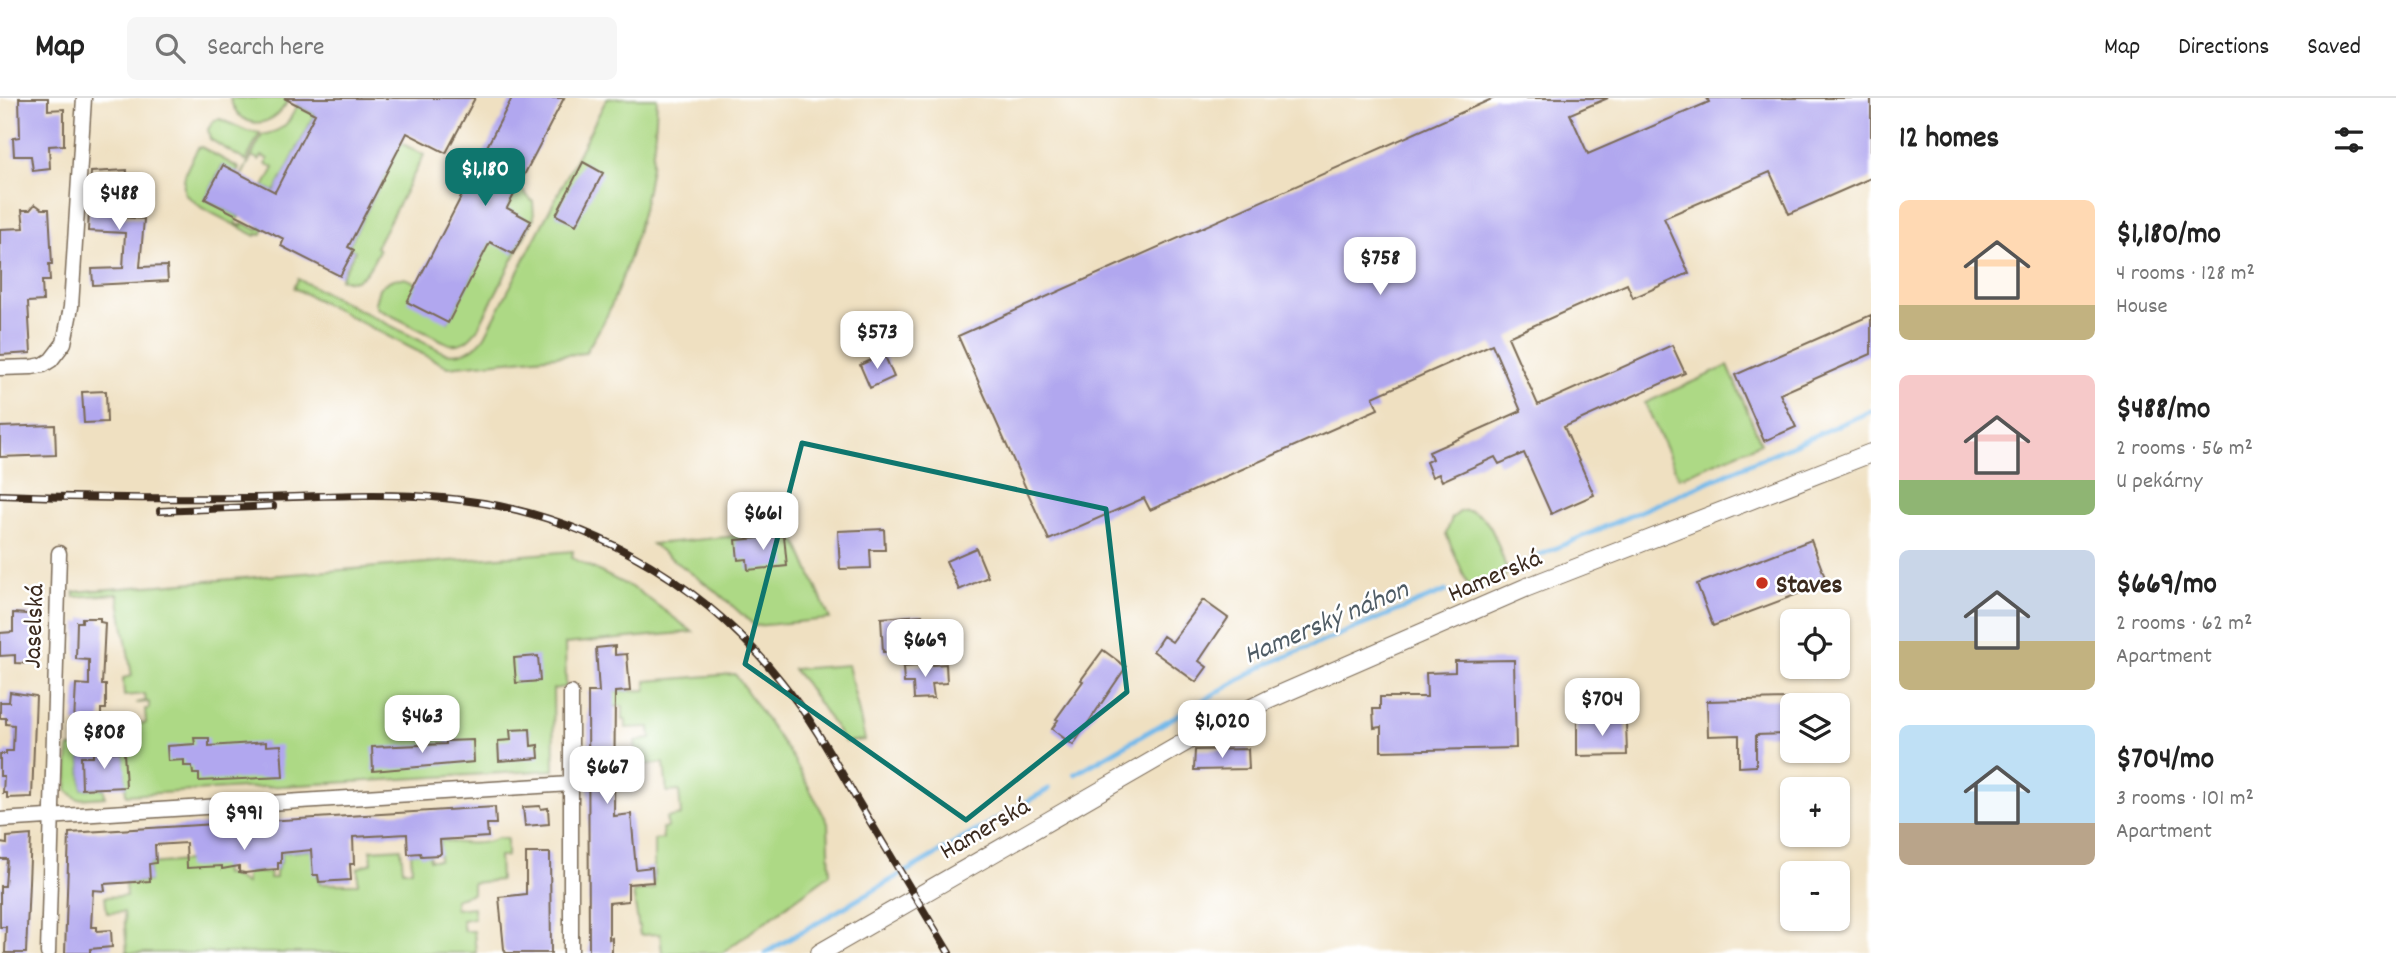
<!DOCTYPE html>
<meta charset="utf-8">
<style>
:root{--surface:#fff;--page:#f6f6f6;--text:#222;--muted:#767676;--line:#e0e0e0;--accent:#0f766e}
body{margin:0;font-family:Dekko,sans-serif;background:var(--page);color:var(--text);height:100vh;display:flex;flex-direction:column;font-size:26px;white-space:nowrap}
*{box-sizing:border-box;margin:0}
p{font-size:23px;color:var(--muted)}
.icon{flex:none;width:38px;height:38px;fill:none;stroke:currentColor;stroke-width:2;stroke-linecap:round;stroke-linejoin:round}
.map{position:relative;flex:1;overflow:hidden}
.side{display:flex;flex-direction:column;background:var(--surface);width:525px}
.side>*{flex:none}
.fabs{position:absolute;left:1780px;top:511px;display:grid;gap:14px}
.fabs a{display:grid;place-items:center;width:70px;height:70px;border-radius:10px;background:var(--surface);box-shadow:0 2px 5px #0004;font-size:35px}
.price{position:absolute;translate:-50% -60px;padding:0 16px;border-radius:14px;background:#fff;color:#222;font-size:23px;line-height:46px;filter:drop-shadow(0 2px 4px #0008)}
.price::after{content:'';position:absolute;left:50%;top:42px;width:21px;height:16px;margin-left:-10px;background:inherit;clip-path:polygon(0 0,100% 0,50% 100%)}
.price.on{background:var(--accent);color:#fff}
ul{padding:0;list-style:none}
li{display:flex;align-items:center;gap:21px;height:175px;padding:0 28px}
li span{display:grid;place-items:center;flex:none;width:196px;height:140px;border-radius:10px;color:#555}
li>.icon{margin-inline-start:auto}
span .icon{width:84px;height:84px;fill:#fffc;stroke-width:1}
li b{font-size:30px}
h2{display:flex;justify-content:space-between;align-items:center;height:84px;padding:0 28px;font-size:30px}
header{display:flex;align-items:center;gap:42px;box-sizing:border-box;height:98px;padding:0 35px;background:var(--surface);border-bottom:2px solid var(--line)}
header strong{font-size:33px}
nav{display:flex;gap:38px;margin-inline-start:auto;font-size:24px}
.search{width:490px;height:63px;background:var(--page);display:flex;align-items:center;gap:18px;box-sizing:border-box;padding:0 24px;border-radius:10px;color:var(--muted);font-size:26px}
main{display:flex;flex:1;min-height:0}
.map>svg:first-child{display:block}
.green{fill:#add985;stroke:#748252;stroke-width:2}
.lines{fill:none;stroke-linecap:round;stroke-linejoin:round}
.stream{stroke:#73b9ea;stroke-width:5}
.building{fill:#b1a7ef}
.minor-casing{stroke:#7a6a57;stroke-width:17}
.tertiary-casing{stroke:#7a6a57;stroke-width:20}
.minor{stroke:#fff;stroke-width:14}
.tertiary{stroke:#fff;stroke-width:18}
.rail-casing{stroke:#3b2a1e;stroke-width:8}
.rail{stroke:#fff;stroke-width:5;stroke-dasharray:16;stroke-linecap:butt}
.marked{fill:none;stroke:#0f766e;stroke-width:5;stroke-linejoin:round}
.poi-dot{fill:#c8321e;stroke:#fff;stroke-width:2.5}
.labels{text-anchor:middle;stroke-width:5;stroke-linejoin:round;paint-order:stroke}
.street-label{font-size:26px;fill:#3b2a1e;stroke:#fff}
.poi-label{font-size:26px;font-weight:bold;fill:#3b2a1e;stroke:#fff;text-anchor:start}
.water-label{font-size:28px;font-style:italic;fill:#4f5c65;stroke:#fff}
</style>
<header>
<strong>Map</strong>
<div class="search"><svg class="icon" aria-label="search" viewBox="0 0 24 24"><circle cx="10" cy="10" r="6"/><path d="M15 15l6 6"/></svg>Search here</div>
<nav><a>Map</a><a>Directions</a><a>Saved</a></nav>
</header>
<main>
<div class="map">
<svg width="1871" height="855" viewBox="0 0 1871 855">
<rect width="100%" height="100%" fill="#fff"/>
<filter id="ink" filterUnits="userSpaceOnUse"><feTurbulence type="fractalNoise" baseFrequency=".0143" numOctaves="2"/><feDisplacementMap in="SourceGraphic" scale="14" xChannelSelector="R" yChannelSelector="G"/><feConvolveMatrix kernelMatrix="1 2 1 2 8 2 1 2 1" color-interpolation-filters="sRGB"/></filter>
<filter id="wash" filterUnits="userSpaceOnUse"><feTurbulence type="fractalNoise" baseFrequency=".00686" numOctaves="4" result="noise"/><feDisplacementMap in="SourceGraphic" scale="28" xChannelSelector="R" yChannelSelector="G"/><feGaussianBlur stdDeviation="1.57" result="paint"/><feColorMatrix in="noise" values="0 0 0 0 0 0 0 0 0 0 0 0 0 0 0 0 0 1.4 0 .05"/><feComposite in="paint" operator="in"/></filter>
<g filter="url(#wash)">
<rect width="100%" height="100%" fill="#efe0c1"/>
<path class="green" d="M 230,0 L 285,0 L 288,2 C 274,31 239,34 230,0 Z
M 607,0 L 657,0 C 655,72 640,141 611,208 C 605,224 594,240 585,255 L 448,269 L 294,190 L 298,181 L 445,255 C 462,258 475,252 485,238 Z
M 297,7 L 315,16 L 275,94 L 264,89 L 274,70 L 266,66 L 268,61 L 262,58 L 259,62 L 252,58 L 242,77 L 262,37 C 284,33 290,24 297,7 Z
M 220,21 L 247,33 L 260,35 L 246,63 L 210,41 L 208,31 L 215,22 Z
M 401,45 L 424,57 L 376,149 L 379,152 C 370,170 363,189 340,181 L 355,153 L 348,149 Z
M 201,49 L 239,70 L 237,75 L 222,68 L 206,101 L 239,118 L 236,125 L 241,128 L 243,125 L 257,132 L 260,128 L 264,131 L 261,137 L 257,136 L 256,138 L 202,110 L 185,96 C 180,79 190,65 198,50 Z
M 518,88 L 533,104 L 534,120 L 477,232 C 469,242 462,248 449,246 L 378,211 L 375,205 L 379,190 C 411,161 430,201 448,224 Z
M 1728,268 L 1761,345 L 1679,380 L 1645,305 Z
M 1461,413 C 1492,409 1498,450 1507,472 L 1504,481 L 1476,491 L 1468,487 L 1446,436 L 1452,420 Z
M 792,433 L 830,521 L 755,528 L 718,495 L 652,446 Z
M 573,453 L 572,460 L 637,492 L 693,534 L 565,546 L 566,589 L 553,591 L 554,672 L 126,697 L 123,652 L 115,652 L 115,658 L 81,660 L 82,691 L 104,690 L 105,699 L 77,701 L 67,692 L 69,649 L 88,649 L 89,630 L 146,625 L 145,611 L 149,611 L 149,604 L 136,605 L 146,603 L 145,596 L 124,598 L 123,580 L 132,578 L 118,496 L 74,499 L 74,494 Z
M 848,567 L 865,642 L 845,644 L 805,585 L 793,571 Z
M 735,576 L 794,662 L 828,725 L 830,776 L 722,855 L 662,855 L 660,836 L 640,837 L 633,794 L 654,791 L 654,742 L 663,741 L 662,730 L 668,729 L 666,720 L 681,717 L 679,693 L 667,694 L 664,665 L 636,668 L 635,643 L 651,641 L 650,629 L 626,630 L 626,622 L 623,622 L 623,608 L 613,609 L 612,594 L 646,592 L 646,583 Z
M 497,740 L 507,741 L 507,758 L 499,759 L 500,782 L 473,785 L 473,795 L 455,801 L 455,811 L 473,809 L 474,820 L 462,822 L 464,833 L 474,833 L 476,855 L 127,855 L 124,814 L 107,815 L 105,799 L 126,798 L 125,785 L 149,783 L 149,766 L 187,763 L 222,756 L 224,777 L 230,777 L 246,786 L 246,774 L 270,775 L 270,780 L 276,780 L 276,772 L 278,771 L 278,765 L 281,765 L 281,755 L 312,752 L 320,786 L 358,786 L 358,770 L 372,765 L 371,752 L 401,750 L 403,772 L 412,772 L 411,755 L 429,753 L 430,762 L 439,762 L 440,742 C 458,745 481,749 497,740 Z"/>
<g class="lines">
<path class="stream" d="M 1533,460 L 1871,313
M 1075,676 L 1265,567 L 1446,493
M 765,855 L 1049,691"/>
</g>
<g id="blocks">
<path class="building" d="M 19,0 L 48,0 L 48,12 L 64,11 L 64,47 L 49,48 L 50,71 L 33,73 L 31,58 L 14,58 L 13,40 L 20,39 Z
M 284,0 L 475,0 L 446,55 L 407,35 L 348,149 L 354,152 L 340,178 L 281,148 L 284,141 L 205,101 L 223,67 L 275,94 L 315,16 Z
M 512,0 L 564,0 L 507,110 L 531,123 L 513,156 L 490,144 L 448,225 L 407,204 Z
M 1494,0 L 1608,0 L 1570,16 L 1588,56 L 1709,4 L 1707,0 L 1871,0 L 1871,80 L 1789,116 L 1770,74 L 1664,120 L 1689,175 L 1633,200 L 1627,186 L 1508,239 L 1538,307 L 1672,247 L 1685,275 L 1564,329 L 1594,397 L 1551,416 L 1524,355 L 1499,366 L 1495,359 L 1442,383 L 1439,376 L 1432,379 L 1426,364 L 1432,361 L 1429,354 L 1521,313 L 1492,246 L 1373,299 L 1378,311 L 1150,412 L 1144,400 L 1049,442 L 958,238 Z
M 583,64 L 603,75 L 576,127 L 556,117 Z
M 127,72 L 126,88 L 119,88 L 118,110 L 122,119 L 144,121 L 140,169 L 167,168 L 168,183 L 93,187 L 92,171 L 123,170 L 125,135 L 88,133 L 91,74 Z
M 35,106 L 42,111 L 49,111 L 52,166 L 49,166 L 50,183 L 42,183 L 43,203 L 28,204 L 31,255 L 0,257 L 0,131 L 24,130 L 22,112 L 30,112 Z
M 1871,217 L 1871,256 L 1780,296 L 1796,329 L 1764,343 L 1735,277 Z
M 884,256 L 894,279 L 870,290 L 860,267 Z
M 106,293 L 107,324 L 84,325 L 82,294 Z
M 55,327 L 56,357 L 0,359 L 0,329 Z
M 884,431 L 885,452 L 870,452 L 871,470 L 840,471 L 838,433 Z
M 784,438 L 787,468 L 748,472 L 747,461 L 738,462 L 736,442 Z
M 1811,442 L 1827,485 L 1713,528 L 1697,486 Z
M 976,450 L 988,479 L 959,492 L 946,463 Z
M 1203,502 L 1228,520 L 1199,563 L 1207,569 L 1196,584 L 1153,553 L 1163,538 L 1172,544 Z
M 13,515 L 39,517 L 37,566 L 15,565 L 15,557 L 0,558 L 0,535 L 13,534 Z
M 922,517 L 924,538 L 903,539 L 904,553 L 883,554 L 881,520 Z
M 82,520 L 100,520 L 100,524 L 105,525 L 102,587 L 106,587 L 106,611 L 101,611 L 101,625 L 74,624 L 76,586 L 89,587 L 89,562 L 76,561 L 77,524 L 82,524 Z
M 615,548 L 615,557 L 627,556 L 630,593 L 615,594 L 614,718 L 631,716 L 636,771 L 652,769 L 653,784 L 628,786 L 628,803 L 609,805 L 609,841 L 612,840 L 612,855 L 589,855 L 588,594 L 599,594 L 596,550 Z
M 1103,552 L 1126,569 L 1073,647 L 1052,631 L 1058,622 L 1056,621 L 1083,583 L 1081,582 Z
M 538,558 L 540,583 L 516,585 L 514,560 Z
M 1514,562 L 1516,650 L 1381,653 L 1381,629 L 1374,630 L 1373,611 L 1380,611 L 1380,599 L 1427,599 L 1426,575 L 1455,574 L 1455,563 Z
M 946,566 L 947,585 L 932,586 L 934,600 L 914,601 L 913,585 L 904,585 L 903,569 Z
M 10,594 L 36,598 L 32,699 L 7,700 L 7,695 L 3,695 L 4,678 L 0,678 L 0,656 L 6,656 L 6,653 L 13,653 L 14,627 L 6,626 L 6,620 L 0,620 L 0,604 L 9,604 Z
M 1786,601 L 1786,636 L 1756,637 L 1756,668 L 1739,669 L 1739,637 L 1708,638 L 1707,603 Z
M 1577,622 L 1626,622 L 1627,657 L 1577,658 Z
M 530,631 L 531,648 L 538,647 L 539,660 L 499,663 L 498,643 L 511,642 L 510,632 Z
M 194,640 L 209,640 L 209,648 L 266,644 L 266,648 L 281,647 L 283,679 L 199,683 L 199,676 L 193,676 L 192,668 L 184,668 L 184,662 L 168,663 L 167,648 L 195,646 Z
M 473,642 L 474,664 L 373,673 L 372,649 L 446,646 L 446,643 Z
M 1248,651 L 1249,671 L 1194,672 L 1195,652 Z
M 93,654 L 124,654 L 126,689 L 82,691 L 81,659 L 93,659 Z
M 540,708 L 541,711 L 548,710 L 549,726 L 525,728 L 523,709 Z
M 495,709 L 496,726 L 487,726 L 488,739 L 440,742 L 441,755 L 439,757 L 421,758 L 420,755 L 408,756 L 407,736 L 353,739 L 354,766 L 350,766 L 351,782 L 319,784 L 318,777 L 313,777 L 311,752 L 281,755 L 281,765 L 278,765 L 278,771 L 245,775 L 239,774 L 239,768 L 222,771 L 222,768 L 187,770 L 186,745 L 155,747 L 156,765 L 149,766 L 150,783 L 104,786 L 105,793 L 93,792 L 91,829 L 97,829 L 97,833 L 111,832 L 112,849 L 90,851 L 90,855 L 65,855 L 69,735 Z
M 31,737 L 26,855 L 5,855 L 6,829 L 0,829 L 0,788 L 5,788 L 7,761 L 0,761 L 0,745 L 7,746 L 7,739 Z
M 526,755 L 550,755 L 551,855 L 506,855 L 504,851 L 499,799 L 526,796 Z"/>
</g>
</g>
<g filter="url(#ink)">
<use href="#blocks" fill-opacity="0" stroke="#7a6a57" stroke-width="2"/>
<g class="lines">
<defs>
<path id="minor" d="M 0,270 L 32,269 L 43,267 L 51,262 L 64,245 L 71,209 L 84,0
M 0,722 L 570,686
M 48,855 L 59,455
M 571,855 L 571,595"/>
<path id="tertiary" d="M 820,855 L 1201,635 L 1270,601 L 1525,490 L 1871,355"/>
</defs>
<use href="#minor" class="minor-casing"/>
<use href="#tertiary" class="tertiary-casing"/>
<use href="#minor" class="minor"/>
<use href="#tertiary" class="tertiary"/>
<defs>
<path id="rail" d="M 0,397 C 84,400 167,401 250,400 C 314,399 379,394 443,400 C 576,411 698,478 781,583 C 810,619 833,660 856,700 C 887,752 918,803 949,855
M 160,413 L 273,408"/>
</defs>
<use href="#rail" class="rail-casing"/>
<use href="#rail" class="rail"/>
</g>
</g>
<path class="marked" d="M 802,345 L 1106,411 L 1127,594 L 966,722 L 745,566 Z"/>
<circle class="poi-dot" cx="1762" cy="485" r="7"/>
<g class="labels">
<g class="street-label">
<text transform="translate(1494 476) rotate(-23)" y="9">Hamerská</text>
<text transform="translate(32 528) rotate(-88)" y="9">Jaselská</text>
<text transform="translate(984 729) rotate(-30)" y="9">Hamerská</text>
</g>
<g class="poi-label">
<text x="1776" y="494">Staves</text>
</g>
<g class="water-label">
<text transform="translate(1325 522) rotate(-23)" y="10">Hamerský náhon</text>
</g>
</g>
</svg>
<div class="fabs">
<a><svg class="icon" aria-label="locate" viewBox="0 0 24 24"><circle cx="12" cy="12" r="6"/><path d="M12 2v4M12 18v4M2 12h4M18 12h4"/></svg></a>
<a><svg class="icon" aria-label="layers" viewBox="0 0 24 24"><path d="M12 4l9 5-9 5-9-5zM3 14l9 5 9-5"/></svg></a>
<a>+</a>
<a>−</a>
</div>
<b class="price on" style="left:485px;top:110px">$1,180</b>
<b class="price" style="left:119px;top:134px">$488</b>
<b class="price" style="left:1380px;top:199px">$758</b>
<b class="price" style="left:877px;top:273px">$573</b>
<b class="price" style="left:763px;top:454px">$661</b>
<b class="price" style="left:925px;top:581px">$669</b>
<b class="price" style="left:1602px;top:640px">$704</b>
<b class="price" style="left:422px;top:657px">$463</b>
<b class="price" style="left:1222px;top:662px">$1,020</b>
<b class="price" style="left:104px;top:673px">$808</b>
<b class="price" style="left:607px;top:708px">$667</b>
<b class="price" style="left:244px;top:754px">$991</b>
</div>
<section class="side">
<h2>12 homes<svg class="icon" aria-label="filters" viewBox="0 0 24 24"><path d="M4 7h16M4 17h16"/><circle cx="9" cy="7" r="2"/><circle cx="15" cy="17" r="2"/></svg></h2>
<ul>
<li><span style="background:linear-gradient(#ffd9b3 75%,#c2b280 0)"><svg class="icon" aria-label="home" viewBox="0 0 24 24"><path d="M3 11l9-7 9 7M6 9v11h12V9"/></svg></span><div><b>$1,180/mo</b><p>4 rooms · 128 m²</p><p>House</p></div></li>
<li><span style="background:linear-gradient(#f6c9c9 75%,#8fb573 0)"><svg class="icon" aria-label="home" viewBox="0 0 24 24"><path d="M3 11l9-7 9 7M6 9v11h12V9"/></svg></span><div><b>$488/mo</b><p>2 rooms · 56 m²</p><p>U pekárny</p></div></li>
<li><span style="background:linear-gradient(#c9d6e8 65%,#c2b280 0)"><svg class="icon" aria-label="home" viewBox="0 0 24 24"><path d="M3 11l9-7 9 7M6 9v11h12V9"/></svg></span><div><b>$669/mo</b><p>2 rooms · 62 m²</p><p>Apartment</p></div></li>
<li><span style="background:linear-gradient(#bfe0f5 70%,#b9a48a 0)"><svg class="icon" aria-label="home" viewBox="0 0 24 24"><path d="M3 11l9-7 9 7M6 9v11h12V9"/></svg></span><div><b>$704/mo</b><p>3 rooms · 101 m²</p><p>Apartment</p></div></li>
</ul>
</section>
</main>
